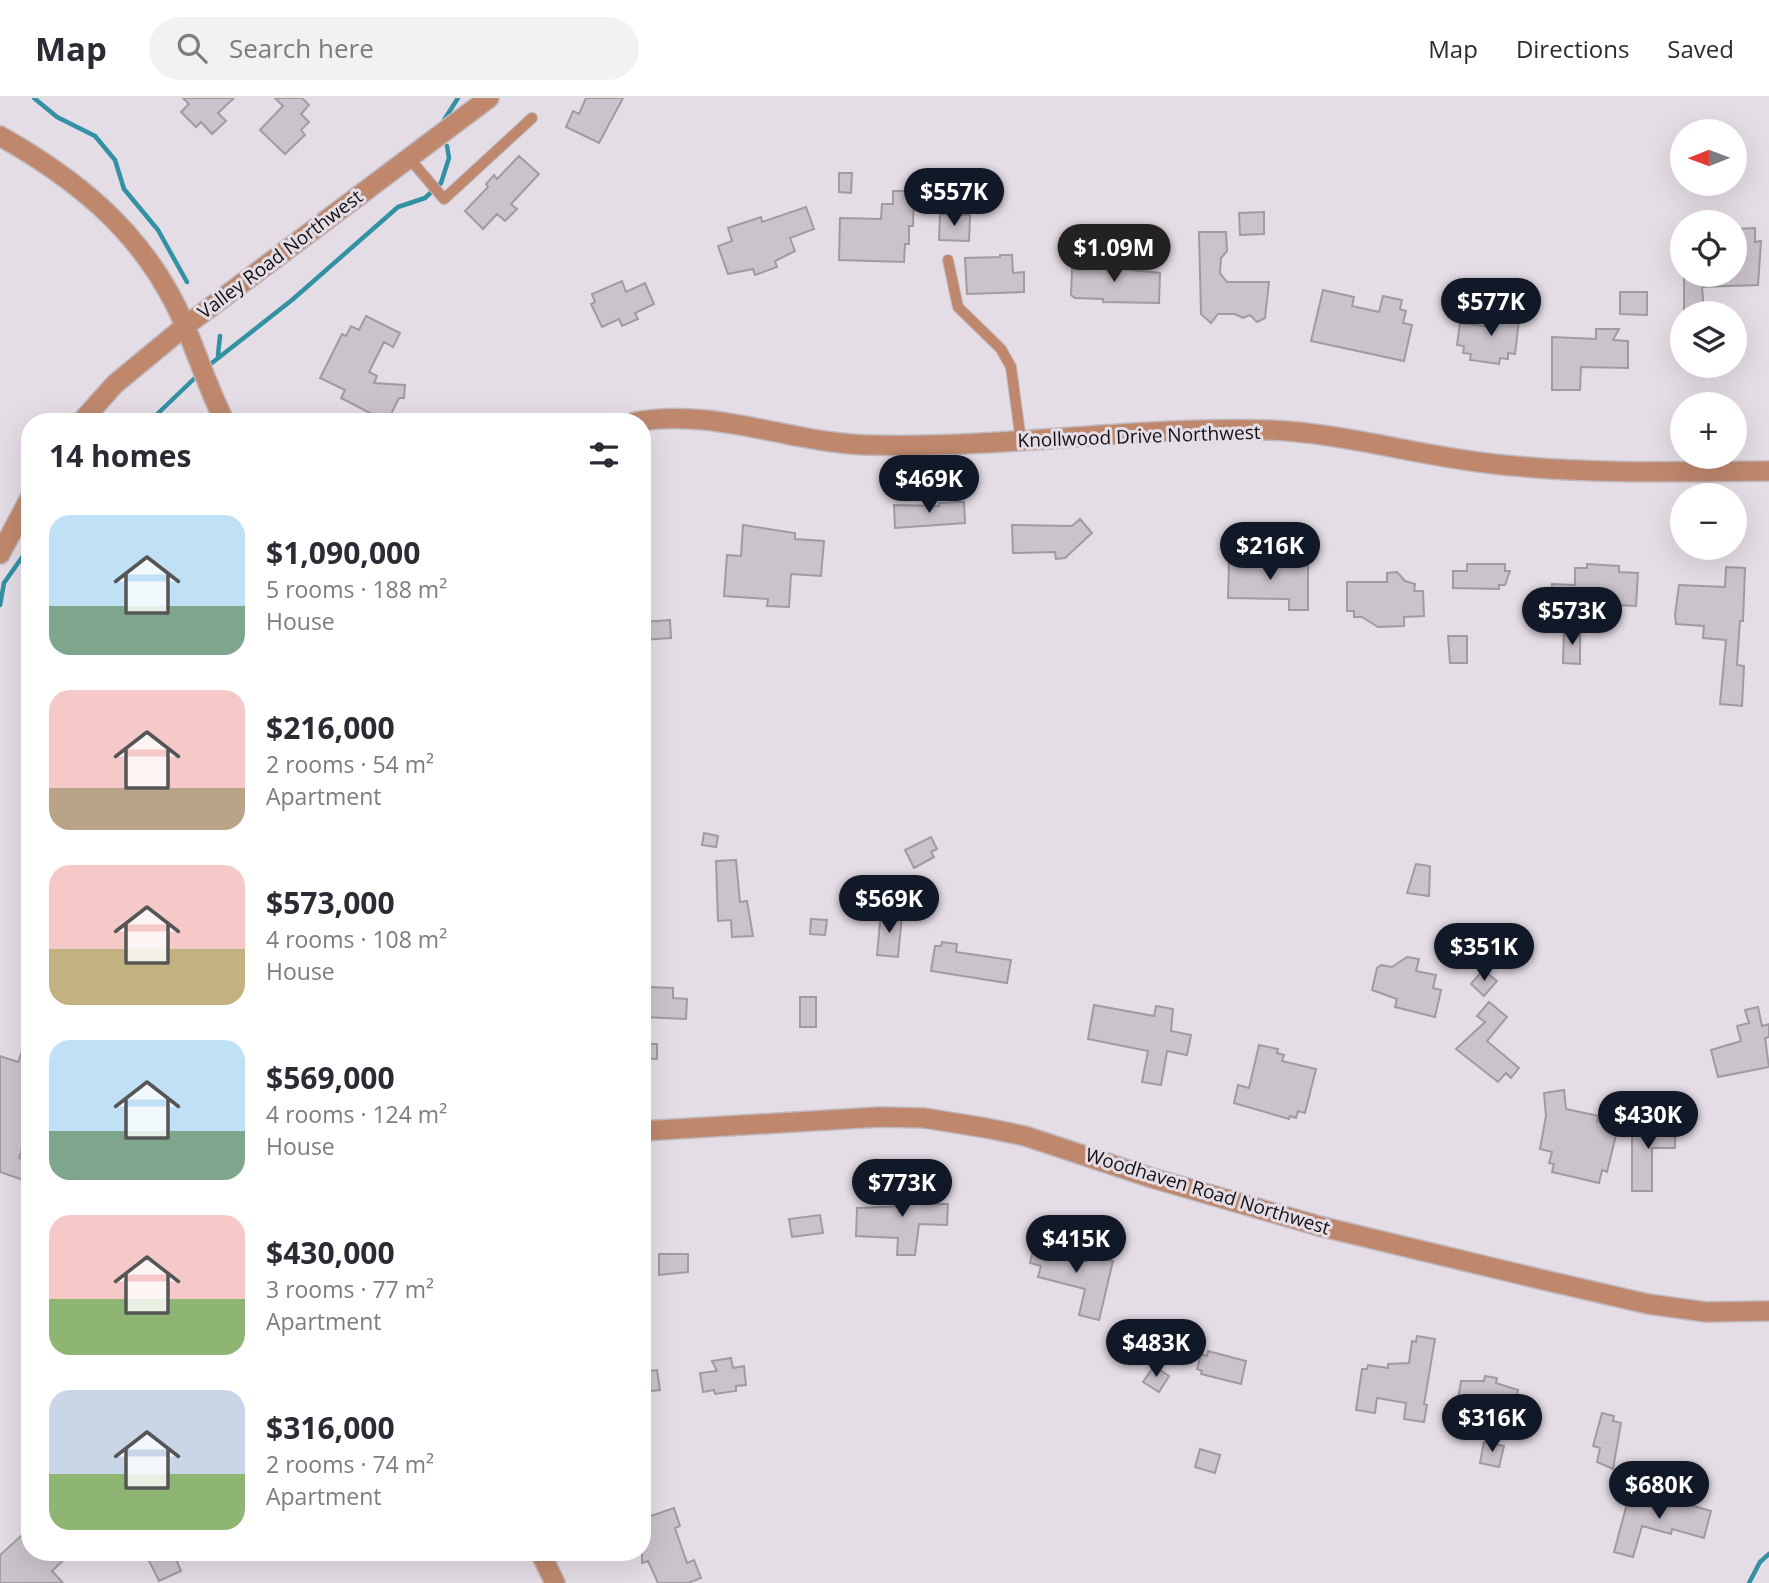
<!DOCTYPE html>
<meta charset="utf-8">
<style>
:root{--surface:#fff;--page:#f2f2f3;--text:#2b2b33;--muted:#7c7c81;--line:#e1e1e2;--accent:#111827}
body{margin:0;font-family:"Open Sans",sans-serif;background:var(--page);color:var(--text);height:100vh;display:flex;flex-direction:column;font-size:26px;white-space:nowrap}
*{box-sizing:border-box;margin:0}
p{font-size:23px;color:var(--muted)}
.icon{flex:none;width:38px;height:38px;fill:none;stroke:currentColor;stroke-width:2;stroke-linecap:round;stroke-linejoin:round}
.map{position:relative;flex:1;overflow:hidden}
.drawer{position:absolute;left:21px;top:315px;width:630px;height:1148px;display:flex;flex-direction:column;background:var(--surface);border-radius:28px;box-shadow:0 7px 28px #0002}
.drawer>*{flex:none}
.needle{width:46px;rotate:269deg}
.buttons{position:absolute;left:1670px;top:21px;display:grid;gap:14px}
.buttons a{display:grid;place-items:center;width:77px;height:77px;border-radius:50%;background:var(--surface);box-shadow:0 7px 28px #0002;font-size:35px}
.price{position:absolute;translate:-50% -60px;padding:0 16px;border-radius:24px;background:var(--accent);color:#fff;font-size:23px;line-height:46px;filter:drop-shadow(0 2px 4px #0008)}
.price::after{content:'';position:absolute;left:50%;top:42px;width:21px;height:16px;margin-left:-10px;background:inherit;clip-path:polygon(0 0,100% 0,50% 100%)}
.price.selected{background:#222;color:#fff}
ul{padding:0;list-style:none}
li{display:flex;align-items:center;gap:21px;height:175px;padding:0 28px}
li span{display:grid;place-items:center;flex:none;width:196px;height:140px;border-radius:21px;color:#555}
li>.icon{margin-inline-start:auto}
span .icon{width:84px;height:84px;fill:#fffc;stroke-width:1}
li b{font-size:30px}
h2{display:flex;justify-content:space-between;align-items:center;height:84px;padding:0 28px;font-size:30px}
header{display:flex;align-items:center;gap:42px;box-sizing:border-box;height:98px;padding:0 35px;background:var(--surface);border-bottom:2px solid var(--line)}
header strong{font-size:33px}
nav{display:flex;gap:38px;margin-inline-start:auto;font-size:24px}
.search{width:490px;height:63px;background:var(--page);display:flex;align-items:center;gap:18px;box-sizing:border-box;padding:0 24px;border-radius:38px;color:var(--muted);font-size:26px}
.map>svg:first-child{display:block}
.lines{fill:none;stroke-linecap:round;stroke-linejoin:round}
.stream{stroke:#3391a4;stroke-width:4.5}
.building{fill:#cbc3cb;stroke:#a19aa1;stroke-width:2}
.lane-casing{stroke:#bfb8bf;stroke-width:12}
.street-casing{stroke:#bfb8bf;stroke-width:22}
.lane{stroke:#bf886d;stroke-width:10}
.street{stroke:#bf886d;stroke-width:19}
.labels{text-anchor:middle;stroke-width:6;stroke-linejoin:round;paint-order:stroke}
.street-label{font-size:19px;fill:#141214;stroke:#e5dde5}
</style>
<header>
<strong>Map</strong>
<div class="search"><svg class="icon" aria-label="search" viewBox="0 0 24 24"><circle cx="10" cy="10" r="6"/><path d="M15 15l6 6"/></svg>Search here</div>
<nav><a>Map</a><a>Directions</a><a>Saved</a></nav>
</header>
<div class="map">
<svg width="1769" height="1485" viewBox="0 0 1769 1485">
<rect width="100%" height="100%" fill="#e5dde5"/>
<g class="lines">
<path class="stream" d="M 34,0 L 57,19 L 95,38 L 115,62 L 124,91 L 158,132 L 187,184
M 444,22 L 458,0
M 218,257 L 220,238
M 208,268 L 292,202 L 398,109 L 425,100 L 441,85 L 449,60 L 447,48
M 149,324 L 199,276
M 0,507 L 4,485 L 30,448
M 1749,1485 L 1760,1464 L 1769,1456"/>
</g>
<path class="building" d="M 183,0 L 234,0 L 218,15 L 226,23 L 212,36 L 201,24 L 196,29 L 181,14 L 189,6 Z
M 275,0 L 302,0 L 309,7 L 301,16 L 309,24 L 301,32 L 305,37 L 285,56 L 260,32 L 283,8 Z
M 586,0 L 623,0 L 599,45 L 566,29 L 573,13 L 579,16 Z
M 519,58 L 539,76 L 511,106 L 517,111 L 505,123 L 497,116 L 483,131 L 465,113 L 488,89 L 486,86 L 494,77 L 497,81 Z
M 839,75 L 852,75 L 851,95 L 839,94 Z
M 893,93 L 914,93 L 913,128 L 909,128 L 909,146 L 905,146 L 904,164 L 839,162 L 840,120 L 881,121 L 882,106 L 893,106 Z
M 806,109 L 814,131 L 790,140 L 795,153 L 775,163 L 777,169 L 755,177 L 753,171 L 728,176 L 718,148 L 732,143 L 728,130 L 761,119 L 762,124 Z
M 1264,114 L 1264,136 L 1240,137 L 1239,115 Z
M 940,116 L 970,117 L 969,143 L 939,142 Z
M 1755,130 L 1755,144 L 1761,143 L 1758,187 L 1702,189 L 1704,215 L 1684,215 L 1684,177 L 1734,177 L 1734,131 Z
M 1199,134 L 1226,134 L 1227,153 L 1221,160 L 1220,175 L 1227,184 L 1269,184 L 1265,220 L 1257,224 L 1250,217 L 1243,220 L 1235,216 L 1218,216 L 1211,225 L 1201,216 Z
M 1000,157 L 1012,157 L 1013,175 L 1024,174 L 1024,194 L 967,196 L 965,160 L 1000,159 Z
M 1077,161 L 1094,162 L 1094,168 L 1160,175 L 1159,205 L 1103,204 L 1103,201 L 1075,200 L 1071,197 L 1072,171 L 1077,171 Z
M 622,183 L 626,194 L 645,185 L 654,206 L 635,215 L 638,221 L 622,228 L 619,221 L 602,229 L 591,206 L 595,204 L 592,196 Z
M 1323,192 L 1354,199 L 1352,208 L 1379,214 L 1383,198 L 1402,202 L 1400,211 L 1406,213 L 1403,225 L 1412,227 L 1404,263 L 1311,243 Z
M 1620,194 L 1647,194 L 1647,217 L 1620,216 Z
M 1499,212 L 1520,214 L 1515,256 L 1508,255 L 1508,261 L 1500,260 L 1499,266 L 1470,262 L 1471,256 L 1463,255 L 1464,248 L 1457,247 L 1460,225 L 1492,229 L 1494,217 L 1498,218 Z
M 366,218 L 400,235 L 393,249 L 384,244 L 369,274 L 377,278 L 374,285 L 405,287 L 404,300 L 399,300 L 387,324 L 341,300 L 345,292 L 320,280 L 342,236 L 346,238 L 351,228 L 359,232 Z
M 1596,231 L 1619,231 L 1613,242 L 1628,243 L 1628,270 L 1581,269 L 1580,292 L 1552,292 L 1552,239 L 1596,241 Z
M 956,404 L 964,404 L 965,425 L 895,430 L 894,407 L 939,408 L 939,405 Z
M 1080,421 L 1092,435 L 1065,460 L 1056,461 L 1055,454 L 1013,455 L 1012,427 L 1072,428 Z
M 743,427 L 795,435 L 795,441 L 824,443 L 821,478 L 791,476 L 789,509 L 767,508 L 768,501 L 724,498 L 727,457 L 741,458 Z
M 1256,459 L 1308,467 L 1308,512 L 1289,512 L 1289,501 L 1228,500 L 1229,465 L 1256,463 Z
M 1467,466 L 1505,466 L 1505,473 L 1510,473 L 1505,487 L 1499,487 L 1499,491 L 1453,490 L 1453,473 L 1467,473 Z
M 1587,466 L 1619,468 L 1619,474 L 1638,475 L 1636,508 L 1616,507 L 1616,500 L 1588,499 L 1588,506 L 1551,506 L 1552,486 L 1575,487 L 1575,470 L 1587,470 Z
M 1726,469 L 1745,470 L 1743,523 L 1740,523 L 1737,567 L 1744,568 L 1742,608 L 1720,606 L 1726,542 L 1703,540 L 1704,528 L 1676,526 L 1675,517 L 1679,487 L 1725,489 Z
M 1397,474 L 1405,483 L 1415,486 L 1414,493 L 1423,493 L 1424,518 L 1404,519 L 1404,528 L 1378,529 L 1362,519 L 1354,519 L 1354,513 L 1347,513 L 1347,484 L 1387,484 L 1387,475 Z
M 670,522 L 671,540 L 642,542 L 642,524 Z
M 1564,532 L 1580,533 L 1580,566 L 1563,565 Z
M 1448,538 L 1467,538 L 1467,565 L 1450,565 Z
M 704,735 L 718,738 L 716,749 L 702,747 Z
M 931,739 L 937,751 L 931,754 L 934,759 L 914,770 L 905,752 Z
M 736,762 L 740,804 L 747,803 L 753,838 L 732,839 L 731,822 L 718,823 L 716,763 Z
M 1416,766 L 1430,768 L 1429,798 L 1407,795 Z
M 881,815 L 902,817 L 898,859 L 877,857 Z
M 811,821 L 827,822 L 825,837 L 810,836 Z
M 942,844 L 957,846 L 956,854 L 1011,862 L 1007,885 L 931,873 L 935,848 L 941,848 Z
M 1407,859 L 1419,861 L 1416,873 L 1436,877 L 1433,890 L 1441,892 L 1435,919 L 1395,909 L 1397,901 L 1372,892 L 1377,870 L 1381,867 L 1392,869 Z
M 1483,872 L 1497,883 L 1484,898 L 1471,886 Z
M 649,889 L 673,890 L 673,900 L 687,901 L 686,921 L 642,919 L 642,906 L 649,907 Z
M 800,899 L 816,899 L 816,929 L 800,929 Z
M 1489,904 L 1507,919 L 1487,943 L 1519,970 L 1511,980 L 1506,975 L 1498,984 L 1456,951 L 1485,924 L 1477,918 Z
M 1094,907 L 1154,918 L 1156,908 L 1173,911 L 1171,933 L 1191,937 L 1187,957 L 1167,953 L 1161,987 L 1142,984 L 1148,953 L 1088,941 Z
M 1758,909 L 1762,928 L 1769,926 L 1769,939 L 1765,940 L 1769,969 L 1718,979 L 1711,952 L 1741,943 L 1737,928 L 1749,925 L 1745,912 Z
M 28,937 L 30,1029 L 19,1060 L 29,1064 L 23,1082 L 0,1074 L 0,958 L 18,964 Z
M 642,946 L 657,946 L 657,961 L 642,960 Z
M 1259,947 L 1278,951 L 1277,955 L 1284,957 L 1282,963 L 1316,971 L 1305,1015 L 1298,1013 L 1296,1020 L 1290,1018 L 1289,1021 L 1234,1005 L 1238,987 L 1249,990 Z
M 1564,992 L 1566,1011 L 1599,1018 L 1597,1023 L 1618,1029 L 1607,1074 L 1602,1072 L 1599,1085 L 1552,1074 L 1554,1066 L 1549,1065 L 1552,1054 L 1540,1051 L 1546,1018 L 1544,995 Z
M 1632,1025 L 1675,1025 L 1675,1050 L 1652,1050 L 1652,1093 L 1632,1093 Z
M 907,1085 L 928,1086 L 927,1106 L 948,1106 L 947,1127 L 919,1126 L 915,1157 L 897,1157 L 898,1140 L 856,1138 L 857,1110 L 906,1108 Z
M 820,1117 L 823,1135 L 792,1139 L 789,1121 Z
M 1035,1144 L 1060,1150 L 1059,1156 L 1087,1163 L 1088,1157 L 1113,1163 L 1099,1222 L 1079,1217 L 1085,1191 L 1038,1179 L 1041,1168 L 1030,1165 Z
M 659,1156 L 688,1156 L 688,1174 L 659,1177 Z
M 1417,1238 L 1435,1241 L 1424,1306 L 1427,1307 L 1424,1324 L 1404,1321 L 1406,1305 L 1377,1300 L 1375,1315 L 1356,1312 L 1362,1271 L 1367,1271 L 1368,1267 L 1388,1270 L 1388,1266 L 1409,1265 L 1412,1243 L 1416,1244 Z
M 1208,1253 L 1246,1263 L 1241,1286 L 1201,1276 L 1202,1273 L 1197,1271 L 1201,1256 L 1207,1258 Z
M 731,1260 L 733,1270 L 744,1268 L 746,1287 L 736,1288 L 736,1293 L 715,1296 L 714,1292 L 703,1294 L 700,1275 L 717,1273 L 712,1263 Z
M 1154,1268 L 1169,1278 L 1159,1294 L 1143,1284 Z
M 657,1272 L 660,1292 L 642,1294 L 642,1274 Z
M 1485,1278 L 1497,1280 L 1496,1285 L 1518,1292 L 1514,1315 L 1480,1313 L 1479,1310 L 1478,1317 L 1461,1314 L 1462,1307 L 1457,1307 L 1461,1283 L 1484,1283 Z
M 1602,1315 L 1614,1318 L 1613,1323 L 1621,1325 L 1613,1371 L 1597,1364 L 1600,1350 L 1593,1348 Z
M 1484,1344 L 1504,1348 L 1499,1369 L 1480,1365 Z
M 1200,1351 L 1220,1357 L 1215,1375 L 1195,1369 Z
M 1645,1397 L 1658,1400 L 1659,1398 L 1711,1413 L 1704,1440 L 1672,1431 L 1671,1436 L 1642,1428 L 1633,1459 L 1614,1454 L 1628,1402 L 1642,1406 Z
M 674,1410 L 680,1428 L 675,1430 L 687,1465 L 694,1462 L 701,1480 L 688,1485 L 658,1485 L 648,1463 L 642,1465 L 642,1421 Z
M 30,1430 L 30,1454 L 72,1454 L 52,1473 L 63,1485 L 0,1485 L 0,1457 Z
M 150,1454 L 173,1454 L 181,1473 L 159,1483 L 149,1463 L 153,1461 Z"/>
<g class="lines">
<defs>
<path id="lane" d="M 409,60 L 444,101 L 532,20
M 948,162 L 958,209 L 1001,251 L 1011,269 L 1021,343"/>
<path id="street" d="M 0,38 C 73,79 136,129 175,206 C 194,244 205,285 225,324
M 81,324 L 115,286 L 184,229 L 489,0
M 635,324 C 713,309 790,345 867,347 C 1001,351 1134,328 1268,332 C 1344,335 1419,358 1494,366 C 1585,376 1677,374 1769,373
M 0,456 L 30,400
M 642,1033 L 879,1019 L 924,1020 L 986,1030 L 1025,1038 L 1152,1080 L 1319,1128 L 1531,1179 L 1648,1206 L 1706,1214 L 1769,1213
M 540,1454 L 555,1485"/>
</defs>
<use href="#lane" class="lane-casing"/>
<use href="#street" class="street-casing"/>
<use href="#lane" class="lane"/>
<use href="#street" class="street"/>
</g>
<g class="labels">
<g class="street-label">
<text transform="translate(280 156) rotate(-37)" y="7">Valley Road Northwest</text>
<text transform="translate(1139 338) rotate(-2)" y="7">Knollwood Drive Northwest</text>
<text transform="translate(1208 1093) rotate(17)" y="7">Woodhaven Road Northwest</text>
</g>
</g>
</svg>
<div class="buttons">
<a><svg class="needle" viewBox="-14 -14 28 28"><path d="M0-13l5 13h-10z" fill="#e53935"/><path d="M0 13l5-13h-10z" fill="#7c7c81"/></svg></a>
<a><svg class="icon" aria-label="locate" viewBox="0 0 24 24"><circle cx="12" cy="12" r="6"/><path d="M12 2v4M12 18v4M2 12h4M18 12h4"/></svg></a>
<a><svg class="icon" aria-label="layers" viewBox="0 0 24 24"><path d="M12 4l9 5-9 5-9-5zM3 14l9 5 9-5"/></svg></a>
<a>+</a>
<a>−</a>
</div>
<b class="price" style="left:954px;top:130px">$557K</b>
<b class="price selected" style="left:1114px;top:186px">$1.09M</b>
<b class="price" style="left:1491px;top:240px">$577K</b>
<b class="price" style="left:929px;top:417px">$469K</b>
<b class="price" style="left:1270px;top:484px">$216K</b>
<b class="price" style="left:1572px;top:549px">$573K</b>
<b class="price" style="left:889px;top:837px">$569K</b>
<b class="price" style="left:1484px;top:885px">$351K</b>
<b class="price" style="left:1648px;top:1053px">$430K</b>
<b class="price" style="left:902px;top:1121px">$773K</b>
<b class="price" style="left:1076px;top:1177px">$415K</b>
<b class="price" style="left:1156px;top:1281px">$483K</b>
<b class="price" style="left:1492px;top:1356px">$316K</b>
<b class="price" style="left:1659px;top:1423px">$680K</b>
<section class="drawer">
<h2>14 homes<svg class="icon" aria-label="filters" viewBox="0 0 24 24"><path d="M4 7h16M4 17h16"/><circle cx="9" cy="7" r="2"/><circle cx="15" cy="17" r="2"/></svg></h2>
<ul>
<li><span style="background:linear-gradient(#bfe0f5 65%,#7fa58c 0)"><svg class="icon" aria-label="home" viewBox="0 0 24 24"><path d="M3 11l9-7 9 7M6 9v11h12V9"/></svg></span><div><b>$1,090,000</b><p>5 rooms · 188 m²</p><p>House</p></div></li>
<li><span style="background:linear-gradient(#f6c9c9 70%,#b9a48a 0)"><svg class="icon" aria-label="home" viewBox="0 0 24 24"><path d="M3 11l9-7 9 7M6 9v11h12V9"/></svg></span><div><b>$216,000</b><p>2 rooms · 54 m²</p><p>Apartment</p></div></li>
<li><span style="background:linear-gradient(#f6c9c9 60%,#c2b280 0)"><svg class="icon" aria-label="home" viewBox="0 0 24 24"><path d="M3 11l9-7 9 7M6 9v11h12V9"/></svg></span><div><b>$573,000</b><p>4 rooms · 108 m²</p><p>House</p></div></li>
<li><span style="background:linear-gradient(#bfe0f5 65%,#7fa58c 0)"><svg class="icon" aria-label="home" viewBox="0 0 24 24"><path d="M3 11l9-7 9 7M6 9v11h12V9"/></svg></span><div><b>$569,000</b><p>4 rooms · 124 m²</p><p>House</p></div></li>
<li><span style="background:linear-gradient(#f6c9c9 60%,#8fb573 0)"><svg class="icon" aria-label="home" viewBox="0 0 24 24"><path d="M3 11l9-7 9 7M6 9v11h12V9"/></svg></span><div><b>$430,000</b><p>3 rooms · 77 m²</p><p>Apartment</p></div></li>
<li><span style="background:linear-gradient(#c9d6e8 60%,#8fb573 0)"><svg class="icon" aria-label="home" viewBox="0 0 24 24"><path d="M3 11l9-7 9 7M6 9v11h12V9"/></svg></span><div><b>$316,000</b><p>2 rooms · 74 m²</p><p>Apartment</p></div></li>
</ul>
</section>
</div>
